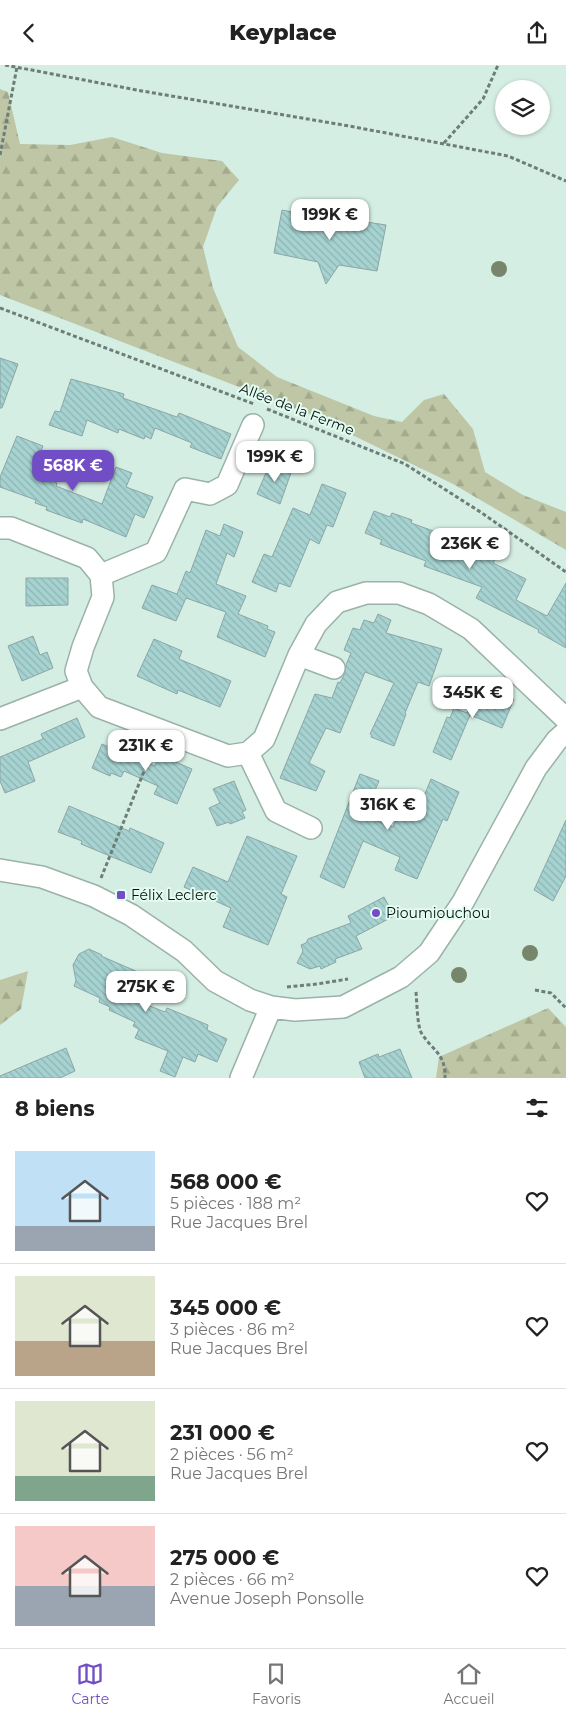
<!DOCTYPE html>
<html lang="fr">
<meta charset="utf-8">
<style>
:root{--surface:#fff;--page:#f2f2f2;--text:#222;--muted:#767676;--line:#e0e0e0;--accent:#714dc6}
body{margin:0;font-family:Montserrat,sans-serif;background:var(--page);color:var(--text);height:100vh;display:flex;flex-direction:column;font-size:19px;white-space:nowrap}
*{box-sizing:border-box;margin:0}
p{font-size:16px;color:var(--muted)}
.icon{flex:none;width:28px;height:28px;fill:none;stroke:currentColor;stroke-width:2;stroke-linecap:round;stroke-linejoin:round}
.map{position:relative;height:1013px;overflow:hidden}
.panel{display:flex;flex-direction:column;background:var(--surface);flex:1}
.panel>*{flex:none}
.buttons{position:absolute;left:495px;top:15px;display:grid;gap:10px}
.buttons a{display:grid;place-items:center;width:55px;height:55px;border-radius:50%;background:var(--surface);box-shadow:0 1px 4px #0004;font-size:25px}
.price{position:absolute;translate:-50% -42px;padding:0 11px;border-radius:10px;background:#fff;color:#222;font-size:16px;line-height:32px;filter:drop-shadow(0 1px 2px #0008)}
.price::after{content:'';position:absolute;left:50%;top:30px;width:15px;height:11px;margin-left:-8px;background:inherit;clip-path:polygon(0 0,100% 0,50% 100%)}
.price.current{background:var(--accent);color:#fff}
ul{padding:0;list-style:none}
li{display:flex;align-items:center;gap:15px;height:125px;padding:0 15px}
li+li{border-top:1px solid var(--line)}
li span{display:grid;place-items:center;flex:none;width:140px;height:100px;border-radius:0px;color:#555}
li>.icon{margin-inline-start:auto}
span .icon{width:60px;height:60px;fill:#fffc;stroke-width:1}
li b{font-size:21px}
h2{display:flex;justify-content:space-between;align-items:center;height:60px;padding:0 15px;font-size:21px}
header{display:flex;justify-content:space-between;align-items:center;height:65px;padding:0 15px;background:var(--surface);font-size:22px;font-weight:800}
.tabs{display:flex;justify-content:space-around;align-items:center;height:70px;border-top:1px solid var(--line);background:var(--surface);font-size:14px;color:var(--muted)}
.tabs a{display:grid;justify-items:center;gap:2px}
.tabs .current{color:var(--accent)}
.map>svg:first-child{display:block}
.forest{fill:url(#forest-firs)}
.building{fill:url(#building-back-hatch);stroke:#8ba6a5}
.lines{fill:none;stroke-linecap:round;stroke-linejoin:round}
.minor-casing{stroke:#9ab2a8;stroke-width:24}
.path{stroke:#6d7d77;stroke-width:3;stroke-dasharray:4 2.5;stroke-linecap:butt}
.minor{stroke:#fff;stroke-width:21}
.tree{fill:#77866b}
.poi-dot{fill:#714dc6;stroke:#e2fcf1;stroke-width:2}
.labels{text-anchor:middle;stroke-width:4;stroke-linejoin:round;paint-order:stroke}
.street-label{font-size:14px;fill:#070f0c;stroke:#e2fcf1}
.poi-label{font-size:14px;fill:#070f0c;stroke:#e2fcf1;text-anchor:start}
</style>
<header><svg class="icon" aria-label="back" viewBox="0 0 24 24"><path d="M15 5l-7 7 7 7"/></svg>Keyplace<svg class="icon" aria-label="share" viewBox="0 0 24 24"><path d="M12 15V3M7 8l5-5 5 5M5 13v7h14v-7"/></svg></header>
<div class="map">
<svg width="566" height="1013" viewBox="0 0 566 1013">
<defs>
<pattern id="forest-firs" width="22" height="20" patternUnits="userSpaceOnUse" patternTransform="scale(1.25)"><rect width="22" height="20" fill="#bec6a5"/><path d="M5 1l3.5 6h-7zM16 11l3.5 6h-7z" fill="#a2a98d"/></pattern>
<pattern id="building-back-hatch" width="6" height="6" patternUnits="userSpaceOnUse" patternTransform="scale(1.25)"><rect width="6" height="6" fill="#a6d3d1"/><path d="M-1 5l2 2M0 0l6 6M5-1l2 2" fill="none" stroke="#8db4b2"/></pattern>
</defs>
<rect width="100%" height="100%" fill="#d5eee4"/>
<path class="forest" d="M 0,24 L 8,27 L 20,79 L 70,80 L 112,72 L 162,88 L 222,96 L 239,115 L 217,142 L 203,182 L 213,223 L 238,282 L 277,312 L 374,351 L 402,357 L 424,335 L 444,329 L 473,364 L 485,407 L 523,430 L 566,447 L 566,485 L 453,419 L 309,349 L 0,230 Z
M 28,906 L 21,944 L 0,960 L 0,915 Z
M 548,943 L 566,962 L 566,1013 L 436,1013 L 439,992 Z"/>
<path class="building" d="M 292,144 L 315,147 L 314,151 L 360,159 L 360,156 L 386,160 L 377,206 L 339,200 L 326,219 L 318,197 L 274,188 L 282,145 L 292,147 Z
M 0,293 L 18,299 L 2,343 L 0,343 Z
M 71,314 L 124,329 L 123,333 L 177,352 L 179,348 L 231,369 L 221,394 L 190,382 L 192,378 L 155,363 L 151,374 L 145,371 L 144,374 L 119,364 L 118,368 L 87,355 L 82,371 L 49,360 L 55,346 L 60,347 Z
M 17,371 L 43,381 L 32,408 L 57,418 L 56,421 L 102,439 L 116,402 L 132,408 L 126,422 L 153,432 L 144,453 L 135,449 L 126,472 L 83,454 L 82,458 L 46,445 L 47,442 L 35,438 L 36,435 L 0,422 L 0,412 Z
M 271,396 L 292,405 L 280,439 L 257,429 Z
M 322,419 L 346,428 L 333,462 L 327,460 L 319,479 L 310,474 L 290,522 L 279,518 L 276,527 L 252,517 L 264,489 L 272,492 L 293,443 L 310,450 Z
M 374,446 L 390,452 L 392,448 L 412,455 L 411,458 L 473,480 L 477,468 L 501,483 L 493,498 L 526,514 L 516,535 L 547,551 L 566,518 L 566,583 L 538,567 L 539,565 L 476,533 L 482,522 L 424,501 L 426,496 L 380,479 L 382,475 L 365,468 Z
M 224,459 L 243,467 L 234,492 L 227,488 L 216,519 L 246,531 L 238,549 L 268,561 L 267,564 L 275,567 L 265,592 L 217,572 L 226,547 L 186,533 L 176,556 L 142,543 L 152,520 L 177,529 L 186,506 L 190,508 L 206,465 L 220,471 Z
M 26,513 L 68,513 L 68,540 L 26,541 Z
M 378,549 L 391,555 L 386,568 L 442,584 L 429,621 L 418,617 L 405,648 L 406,649 L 394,681 L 371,672 L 372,670 L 370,669 L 394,618 L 365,607 L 340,668 L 326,663 L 309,698 L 325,706 L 316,726 L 280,713 L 315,629 L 332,633 L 338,617 L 340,618 L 345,608 L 346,600 L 351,588 L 344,585 L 353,563 L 360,565 L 364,555 L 374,558 Z
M 33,571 L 40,590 L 47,587 L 53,603 L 22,616 L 8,581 Z
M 154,574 L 182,586 L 179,594 L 231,616 L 220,642 L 178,625 L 177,629 L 137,611 Z
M 480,620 L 514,634 L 502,663 L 470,650 L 451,695 L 433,687 L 447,652 L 450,653 L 454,643 L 467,648 Z
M 77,653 L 85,672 L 28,697 L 35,716 L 5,728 L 0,716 L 0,692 L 43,674 L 41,669 Z
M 102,679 L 155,701 L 159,690 L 192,704 L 177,739 L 154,729 L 158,721 L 124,706 L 121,712 L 111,708 L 110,711 L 92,703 Z
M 360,709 L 379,716 L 364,751 L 393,762 L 401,744 L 416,751 L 431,714 L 459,727 L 447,756 L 443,754 L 417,814 L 395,805 L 400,792 L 363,776 L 344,823 L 320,812 Z
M 234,716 L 246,745 L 242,747 L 245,753 L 230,759 L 229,757 L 217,761 L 209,743 L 220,738 L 213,724 Z
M 69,741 L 129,766 L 130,763 L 164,778 L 151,808 L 81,779 L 82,776 L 58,767 Z
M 566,755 L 566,811 L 553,836 L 534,825 Z
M 247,771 L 297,791 L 281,829 L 287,832 L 268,880 L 223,862 L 231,843 L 184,822 L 193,802 L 228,817 Z
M 384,832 L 394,851 L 356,871 L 362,884 L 335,894 L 336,897 L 321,904 L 320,901 L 310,904 L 297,898 L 303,886 L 301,880 L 306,878 L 308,874 L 351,858 L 348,851 Z
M 89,884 L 102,890 L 101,891 L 138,907 L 127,932 L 165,947 L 167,943 L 208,960 L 207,965 L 227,974 L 217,997 L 198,989 L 195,997 L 183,992 L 175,1012 L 160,1006 L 168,986 L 135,973 L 139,964 L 133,961 L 135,957 L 109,945 L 110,942 L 99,937 L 100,933 L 74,921 L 76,916 L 73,900 L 79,889 Z
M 66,983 L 75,1006 L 60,1013 L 0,1013 L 0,1011 Z
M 400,984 L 412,1013 L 365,1013 L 359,997 L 378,989 L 379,992 Z"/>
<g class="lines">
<defs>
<path id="minor" d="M 0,463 L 11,463 L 87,493 L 101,510 L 103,532 L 83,582 L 76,606 L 82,622 L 99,642 L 228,691 L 248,688 L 264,674 L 299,590 L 316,559 L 337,537 L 366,528 L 399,528 L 429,539 L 471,564 L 566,654
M 101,510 L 156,487 L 185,424 L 210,429 L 227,420 L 253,360
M 299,590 L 334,603
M 0,654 L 82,622
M 248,688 L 276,746 L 311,763
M 0,805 L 42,812 L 94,831 L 131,850 L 184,886 L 215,916 L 250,935 L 271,942 L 295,945 L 343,942 L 401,912 L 429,888 L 463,837 L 536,703 L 557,675 L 566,667
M 241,1013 L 271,942"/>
</defs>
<use href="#minor" class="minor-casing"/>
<path class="path" d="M 5,0 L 142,26 L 349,61 L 508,91 L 566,116
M 444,78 L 483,34 L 498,0
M 0,90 L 17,2
M 0,243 L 254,339
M 267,344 L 405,399 L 482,448 L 566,507
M 101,813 L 153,684
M 287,922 L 317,919 L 348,914
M 535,925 L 551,928 L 566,943
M 416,927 C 417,937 417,962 422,969 C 433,986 446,989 445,1013"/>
<use href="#minor" class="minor"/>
</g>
<g class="tree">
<circle cx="499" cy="204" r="8"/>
<circle cx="530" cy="888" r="8"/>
<circle cx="459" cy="910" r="8"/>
</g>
<g class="poi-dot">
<rect x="116" y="825" width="10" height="10" rx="2.5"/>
<circle cx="376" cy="848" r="5"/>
</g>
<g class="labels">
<g class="street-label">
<text transform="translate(297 344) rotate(21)" y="5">Allée de la Ferme</text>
</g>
<g class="poi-label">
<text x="131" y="835">Félix Leclerc</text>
<text x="386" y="853">Pioumiouchou</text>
</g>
</g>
</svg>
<div class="buttons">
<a><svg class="icon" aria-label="layers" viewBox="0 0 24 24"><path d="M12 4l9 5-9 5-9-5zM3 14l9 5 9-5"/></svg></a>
</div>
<b class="price" style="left:330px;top:176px">199K €</b>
<b class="price" style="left:275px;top:418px">199K €</b>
<b class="price current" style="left:73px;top:427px">568K €</b>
<b class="price" style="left:470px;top:505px">236K €</b>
<b class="price" style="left:473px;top:654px">345K €</b>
<b class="price" style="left:146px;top:707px">231K €</b>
<b class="price" style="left:388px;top:766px">316K €</b>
<b class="price" style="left:146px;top:948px">275K €</b>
</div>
<section class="panel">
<h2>8 biens<svg class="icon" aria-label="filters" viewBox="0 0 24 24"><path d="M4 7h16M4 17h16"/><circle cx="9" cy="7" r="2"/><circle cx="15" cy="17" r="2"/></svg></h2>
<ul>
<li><span style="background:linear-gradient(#bfe0f5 75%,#9aa5b1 0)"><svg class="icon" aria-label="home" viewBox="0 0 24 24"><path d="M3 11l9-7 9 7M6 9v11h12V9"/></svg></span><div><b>568 000 €</b><p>5 pièces · 188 m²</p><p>Rue Jacques Brel</p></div><svg class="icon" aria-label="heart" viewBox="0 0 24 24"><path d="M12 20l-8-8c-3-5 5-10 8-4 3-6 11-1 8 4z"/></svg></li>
<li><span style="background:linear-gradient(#dfe7d0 65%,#b9a48a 0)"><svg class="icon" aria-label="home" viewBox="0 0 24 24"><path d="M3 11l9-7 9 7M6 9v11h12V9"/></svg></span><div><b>345 000 €</b><p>3 pièces · 86 m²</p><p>Rue Jacques Brel</p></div><svg class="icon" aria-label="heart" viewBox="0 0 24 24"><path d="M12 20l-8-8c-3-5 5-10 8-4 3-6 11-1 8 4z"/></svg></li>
<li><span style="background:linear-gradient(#dfe7d0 75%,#7fa58c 0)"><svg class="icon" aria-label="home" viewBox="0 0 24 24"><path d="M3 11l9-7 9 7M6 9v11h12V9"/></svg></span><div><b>231 000 €</b><p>2 pièces · 56 m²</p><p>Rue Jacques Brel</p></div><svg class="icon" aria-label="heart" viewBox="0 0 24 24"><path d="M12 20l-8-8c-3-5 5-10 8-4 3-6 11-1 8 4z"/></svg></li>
<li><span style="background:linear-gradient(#f6c9c9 60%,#9aa5b1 0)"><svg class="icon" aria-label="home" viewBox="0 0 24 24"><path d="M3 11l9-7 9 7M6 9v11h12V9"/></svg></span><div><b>275 000 €</b><p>2 pièces · 66 m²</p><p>Avenue Joseph Ponsolle</p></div><svg class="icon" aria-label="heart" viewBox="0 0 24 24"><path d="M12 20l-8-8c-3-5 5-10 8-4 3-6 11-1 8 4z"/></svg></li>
</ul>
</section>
<nav class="tabs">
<a class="current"><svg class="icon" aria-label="map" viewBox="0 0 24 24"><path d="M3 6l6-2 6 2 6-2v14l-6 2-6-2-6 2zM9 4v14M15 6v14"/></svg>Carte</a>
<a><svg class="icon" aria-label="saved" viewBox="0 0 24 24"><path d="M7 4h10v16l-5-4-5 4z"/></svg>Favoris</a>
<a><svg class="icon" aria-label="home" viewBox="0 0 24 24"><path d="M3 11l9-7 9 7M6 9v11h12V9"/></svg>Accueil</a>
</nav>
